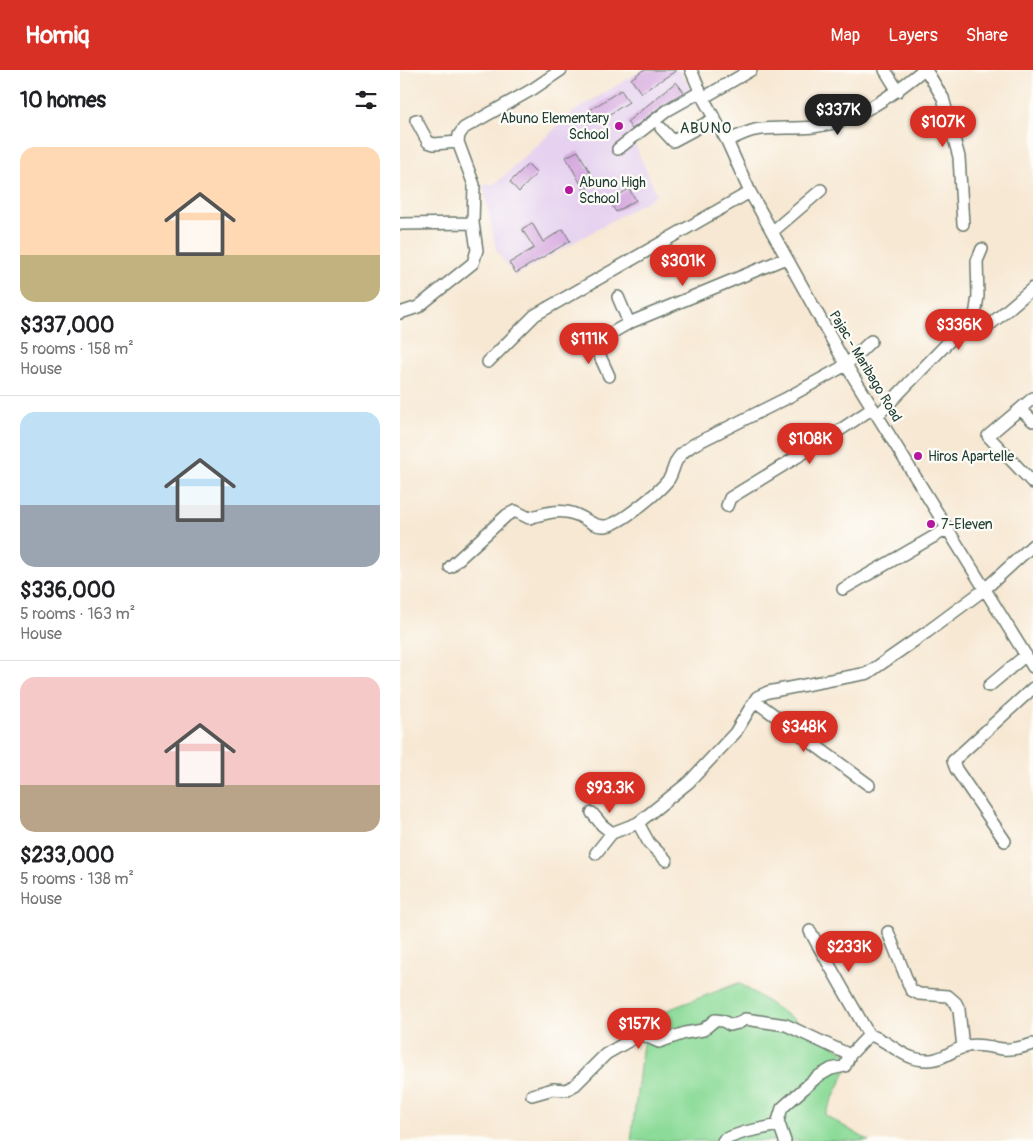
<!DOCTYPE html>
<meta charset="utf-8">
<style>
:root{--surface:#fff;--page:#f2f2f2;--text:#202124;--muted:#757577;--line:#e0e0e0;--accent:#d93025}
body{margin:0;font-family:Pangolin,sans-serif;background:var(--page);color:var(--text);height:100vh;display:flex;flex-direction:column;font-size:19px;white-space:nowrap}
*{box-sizing:border-box;margin:0}
p{font-size:16px;color:var(--muted)}
.icon{flex:none;width:28px;height:28px;fill:none;stroke:currentColor;stroke-width:2;stroke-linecap:round;stroke-linejoin:round}
.map{position:relative;flex:1;overflow:hidden}
.side{display:flex;flex-direction:column;background:var(--surface);width:400px}
.side>*{flex:none}
.price{position:absolute;translate:-50% -42px;padding:0 11px;border-radius:18px;background:var(--accent);color:#fff;font-size:16px;line-height:32px;filter:drop-shadow(0 1px 2px #0008)}
.price::after{content:'';position:absolute;left:50%;top:30px;width:15px;height:11px;margin-left:-8px;background:inherit;clip-path:polygon(0 0,100% 0,50% 100%)}
.price.on{background:#222;color:#fff}
ul{padding:0;list-style:none}
li{display:grid;align-content:center;gap:10px;height:265px;padding:0 20px}
li+li{border-top:1px solid var(--line)}
li span{display:grid;place-items:center;height:155px;border-radius:15px;color:#555}
li>.icon{margin-inline-start:auto}
span .icon{width:90px;height:90px;fill:#fffc;stroke-width:1}
li b{font-size:21px}
h2{display:flex;justify-content:space-between;align-items:center;height:60px;padding:0 20px;font-size:21px}
header{display:flex;align-items:center;gap:30px;box-sizing:border-box;height:70px;padding:0 25px;background:var(--accent);color:#fff}
header strong{font-size:24px}
nav{display:flex;gap:28px;margin-inline-start:auto;font-size:18px}
main{display:flex;flex:1;min-height:0}
.map>svg:first-child{display:block}
.built{fill:#e6d2f0}
.green{fill:#8ddb99;stroke:#568c66}
.building{fill:#d5a7df}
.lines{fill:none;stroke-linecap:round;stroke-linejoin:round}
.minor-casing{stroke:#6b796c;stroke-width:14}
.minor{stroke:#fff;stroke-width:11}
.poi-dot{fill:#b5179e;stroke:#fdfcf7;stroke-width:2}
.labels{text-anchor:middle;stroke-width:4.5;stroke-linejoin:round;paint-order:stroke}
.poi-label{font-size:14px;fill:#1f3d34;stroke:#fdfcf7;text-anchor:start}
.street-label{font-size:14px;fill:#1f3d34;stroke:#fdfcf7}
.neighbourhood-label{font-size:15px;letter-spacing:1px;fill:#1f3d34;stroke:#fdfcf7}
</style>
<header>
<strong>Homiq</strong>
<nav><a>Map</a><a>Layers</a><a>Share</a></nav>
</header>
<main>
<section class="side">
<h2>10 homes<svg class="icon" aria-label="filters" viewBox="0 0 24 24"><path d="M4 7h16M4 17h16"/><circle cx="9" cy="7" r="2"/><circle cx="15" cy="17" r="2"/></svg></h2>
<ul>
<li><span style="background:linear-gradient(#ffd9b3 70%,#c2b280 0)"><svg class="icon" aria-label="home" viewBox="0 0 24 24"><path d="M3 11l9-7 9 7M6 9v11h12V9"/></svg></span><div><b>$337,000</b><p>5 rooms · 158 m²</p><p>House</p></div></li>
<li><span style="background:linear-gradient(#bfe0f5 60%,#9aa5b1 0)"><svg class="icon" aria-label="home" viewBox="0 0 24 24"><path d="M3 11l9-7 9 7M6 9v11h12V9"/></svg></span><div><b>$336,000</b><p>5 rooms · 163 m²</p><p>House</p></div></li>
<li><span style="background:linear-gradient(#f6c9c9 70%,#b9a48a 0)"><svg class="icon" aria-label="home" viewBox="0 0 24 24"><path d="M3 11l9-7 9 7M6 9v11h12V9"/></svg></span><div><b>$233,000</b><p>5 rooms · 138 m²</p><p>House</p></div></li>
</ul>
</section>
<div class="map">
<svg width="633" height="1071" viewBox="0 0 633 1071">
<rect width="100%" height="100%" fill="#fdfcf7"/>
<filter id="ink" filterUnits="userSpaceOnUse"><feTurbulence type="fractalNoise" baseFrequency=".02" numOctaves="2"/><feDisplacementMap in="SourceGraphic" scale="10" xChannelSelector="R" yChannelSelector="G"/><feConvolveMatrix kernelMatrix="1 2 1 2 8 2 1 2 1" color-interpolation-filters="sRGB"/></filter>
<filter id="wash" filterUnits="userSpaceOnUse"><feTurbulence type="fractalNoise" baseFrequency=".0096" numOctaves="4" result="noise"/><feDisplacementMap in="SourceGraphic" scale="20" xChannelSelector="R" yChannelSelector="G"/><feGaussianBlur stdDeviation="1.12" result="paint"/><feColorMatrix in="noise" values="0 0 0 0 0 0 0 0 0 0 0 0 0 0 0 0 0 1.4 0 .05"/><feComposite in="paint" operator="in"/></filter>
<g filter="url(#wash)">
<rect width="100%" height="100%" fill="#f7e8d3"/>
<path class="built" d="M 242,0 L 279,0 L 298,32 L 233,70 L 257,125 L 115,206 L 96,180 L 83,115 L 96,113 L 173,42 Z"/>
<path class="green" d="M 339,913 L 452,988 L 425,1045 L 469,1071 L 231,1071 L 246,948 Z"/>
<g id="blocks">
<path class="building" d="M 243,0 L 277,0 L 241,23 L 231,9 Z
M 276,12 L 284,22 L 264,34 L 232,59 L 227,52 Z
M 221,20 L 229,32 L 197,52 L 190,40 Z
M 178,81 L 196,113 L 184,120 L 166,87 Z
M 128,94 L 137,103 L 119,122 L 110,112 Z
M 229,119 L 236,130 L 216,142 L 209,131 Z
M 132,153 L 143,172 L 163,159 L 170,171 L 116,203 L 109,193 L 134,178 L 122,159 Z"/>
</g>
</g>
<g filter="url(#ink)">
<use href="#blocks" fill-opacity="0" stroke="#6b796c" stroke-width="1"/>
<g class="lines">
<defs>
<path id="minor" d="M 291,0 L 303,28 L 327,71 L 350,122 L 446,295 L 633,597
M 485,0 L 498,21
M 526,0 L 543,28 L 559,87 L 563,154
M 303,28 L 351,0
M 16,50 L 28,72 L 34,74 L 58,72
M 261,58 L 273,71 L 314,49
M 327,71 C 336,67 346,62 355,60 C 374,57 394,59 413,57 C 456,52 490,27 523,0
M 218,79 L 268,40 L 300,22
M 0,154 L 73,153
M 372,162 L 421,120
M 218,227 L 229,253
M 0,243 L 18,237 L 73,193 L 77,180 L 73,153 L 74,115 L 58,72 L 59,65 L 64,58 L 133,19 L 161,0
M 573,260 L 578,226 L 577,191 L 582,179
M 88,292 L 135,245 L 350,122
M 209,306 L 194,273 L 229,253 L 386,188
M 633,328 L 588,366 L 633,413
M 620,339 L 633,351
M 478,345 L 560,260 L 582,260 L 586,258 L 633,218
M 327,436 L 330,428 L 428,368 L 473,338
M 50,497 L 107,445 L 115,441 L 129,448 C 145,443 161,438 177,445 C 187,449 194,457 205,456 C 220,455 260,421 269,409 C 272,404 273,399 275,394 C 278,385 285,381 293,375 L 385,329 L 446,295 L 471,271
M 443,519 L 547,459
M 589,616 L 626,585
M 355,631 L 469,715
M 192,743 L 202,755 L 212,763
M 238,753 L 249,773 L 266,790
M 605,771 L 556,699 L 553,691 L 633,618
M 196,783 L 212,763 L 238,753 L 289,712 L 335,663 L 357,627 L 368,622 L 468,603 L 527,562 L 585,519 L 633,475
M 410,861 L 469,965 C 487,969 498,985 517,989 C 542,994 548,980 568,976 C 579,973 592,978 603,979 C 614,980 623,977 633,974
M 488,862 L 511,920 L 519,924 L 548,926 L 556,933 L 559,940 L 563,978
M 132,1025 L 153,1019 L 166,1020 L 175,1015 L 206,984 L 241,964 L 259,972 L 285,963 L 303,960 L 315,950 L 323,951 L 330,955 L 339,953 L 345,949 L 386,955 L 450,985 L 469,965
M 323,1071 L 325,1069 L 345,1062 L 379,1055
M 385,1071 L 378,1051 L 382,1038 L 417,1007 L 431,999 L 445,996 L 450,985"/>
</defs>
<use href="#minor" class="minor-casing"/>
<use href="#minor" class="minor"/>
</g>
</g>
<g class="poi-dot">
<circle cx="219" cy="56" r="5"/>
<circle cx="169" cy="120" r="5"/>
<circle cx="518" cy="386" r="5"/>
<circle cx="531" cy="454" r="5"/>
</g>
<g class="labels">
<g class="poi-label">
<text x="209" y="53" text-anchor="end">Abuno Elementary<tspan x="209" dy="16">School</tspan></text>
<text x="179" y="117">Abuno High<tspan x="179" dy="16">School</tspan></text>
<text x="528" y="391">Hiros Apartelle</text>
<text x="541" y="459">7-Eleven</text>
</g>
<g class="street-label">
<text transform="translate(466 296) rotate(59)" y="5">Pajac - Maribago Road</text>
</g>
<g class="neighbourhood-label">
<text x="306" y="63">ABUNO</text>
</g>
</g>
</svg>
<b class="price on" style="left:438px;top:66px">$337K</b>
<b class="price" style="left:543px;top:78px">$107K</b>
<b class="price" style="left:283px;top:217px">$301K</b>
<b class="price" style="left:559px;top:281px">$336K</b>
<b class="price" style="left:189px;top:295px">$111K</b>
<b class="price" style="left:410px;top:395px">$108K</b>
<b class="price" style="left:404px;top:683px">$348K</b>
<b class="price" style="left:210px;top:744px">$93.3K</b>
<b class="price" style="left:449px;top:903px">$233K</b>
<b class="price" style="left:239px;top:980px">$157K</b>
</div>
</main>
